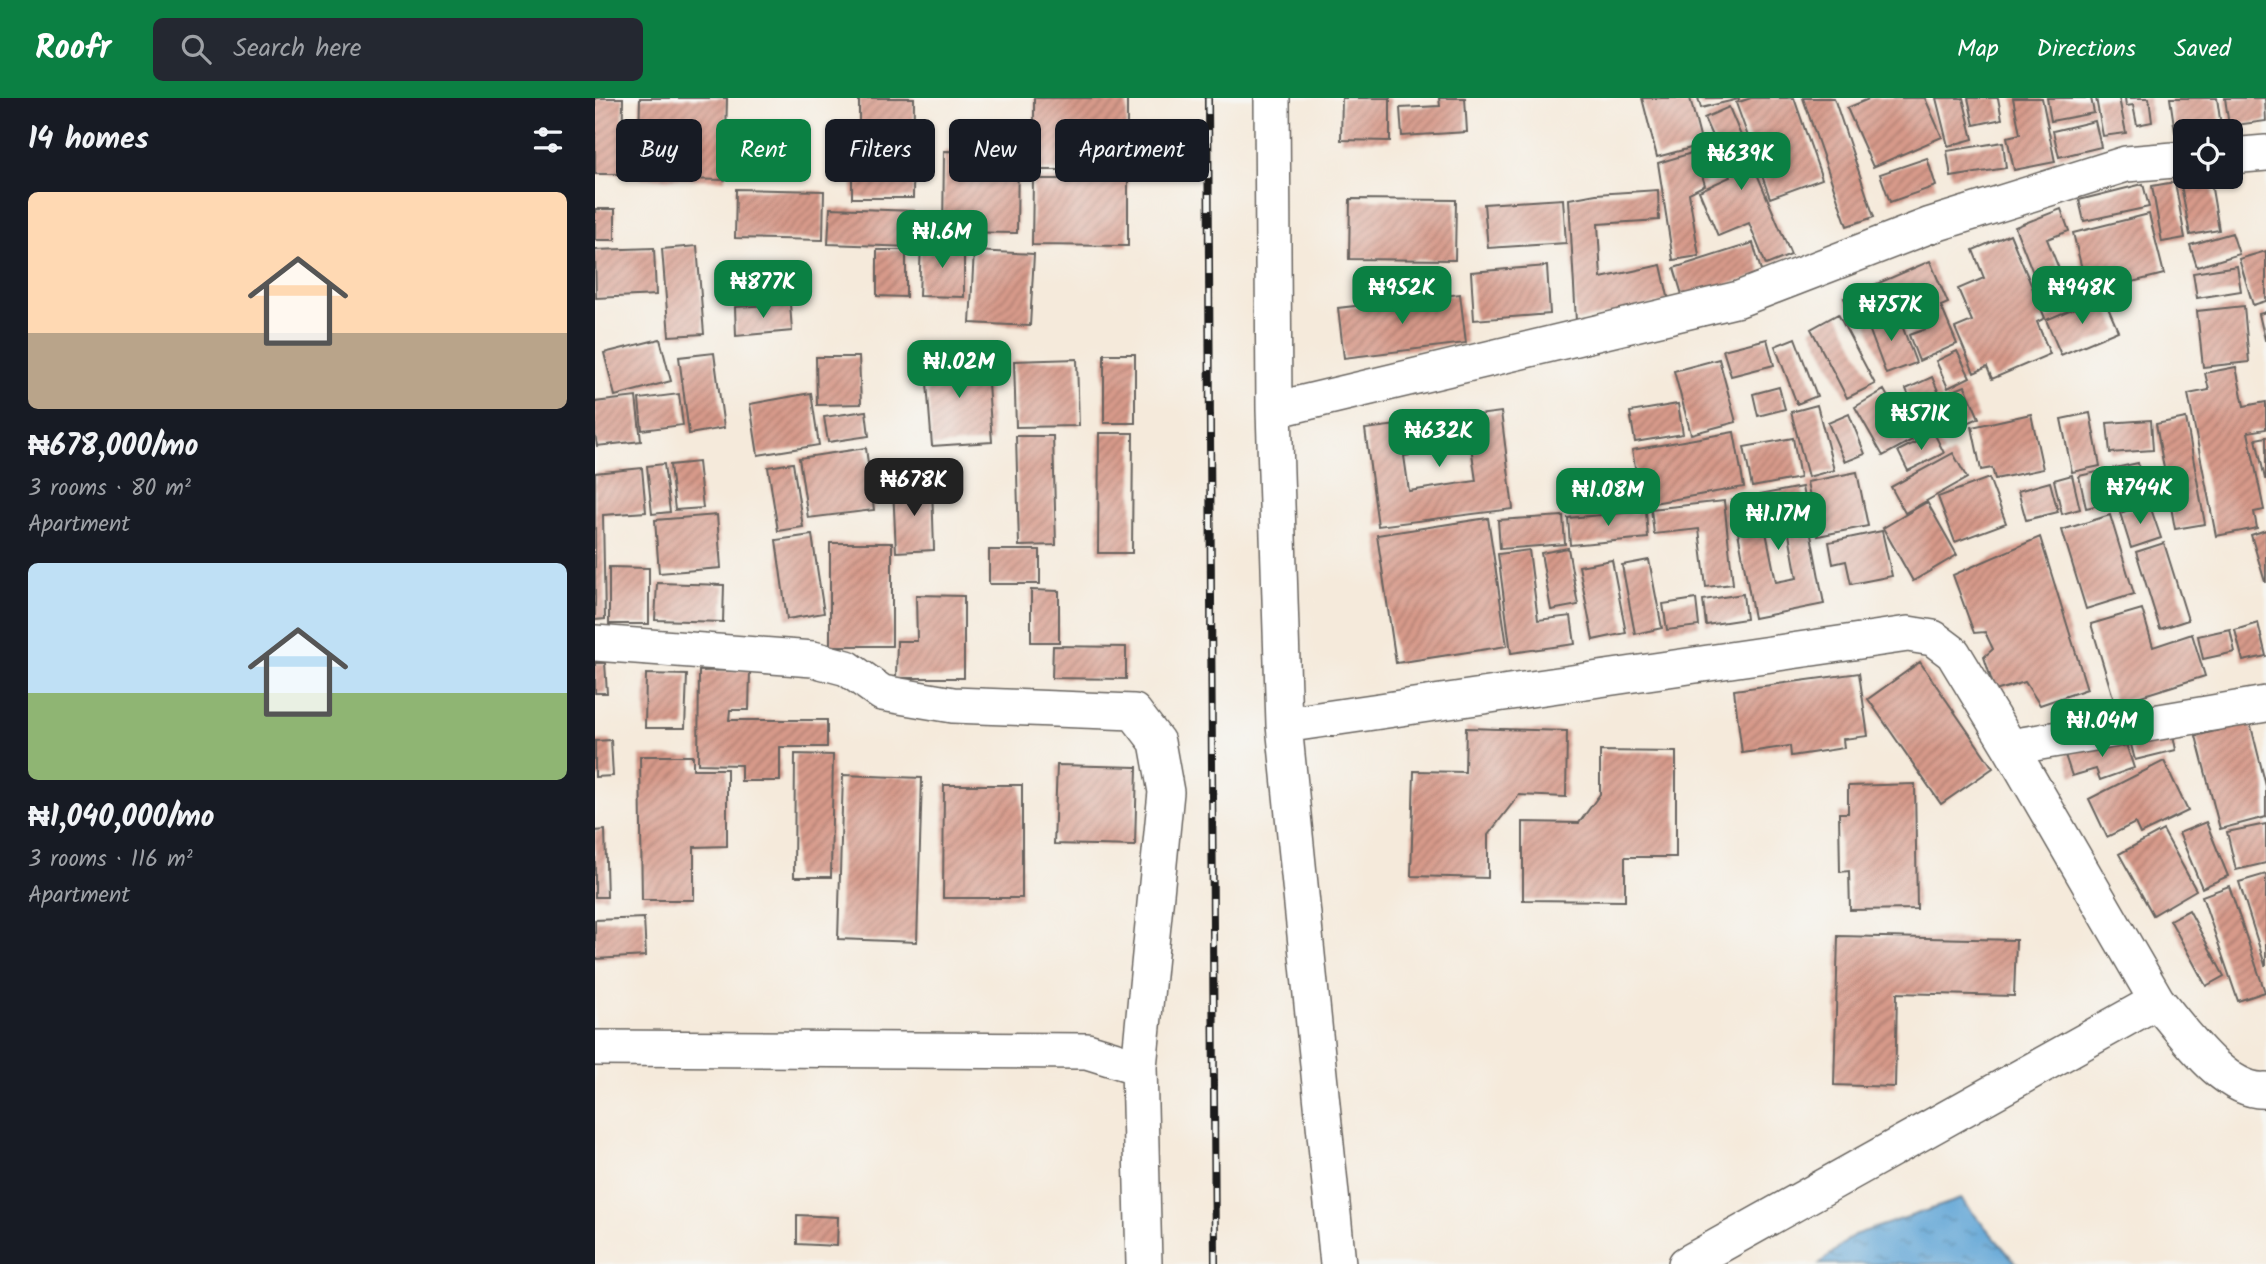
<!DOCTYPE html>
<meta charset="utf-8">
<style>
:root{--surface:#171b24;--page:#242831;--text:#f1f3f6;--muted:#9ea1a6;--accent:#0b8043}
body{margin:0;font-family:Kalam,sans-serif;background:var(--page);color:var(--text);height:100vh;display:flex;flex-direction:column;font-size:26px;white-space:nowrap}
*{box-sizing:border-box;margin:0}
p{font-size:23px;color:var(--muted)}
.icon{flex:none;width:38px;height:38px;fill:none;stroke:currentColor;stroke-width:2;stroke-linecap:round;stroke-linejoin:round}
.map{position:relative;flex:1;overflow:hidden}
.details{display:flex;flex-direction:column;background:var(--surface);width:595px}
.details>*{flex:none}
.banner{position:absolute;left:21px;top:21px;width:665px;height:63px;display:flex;gap:14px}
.tools{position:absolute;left:1578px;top:21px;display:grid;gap:14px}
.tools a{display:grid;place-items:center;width:70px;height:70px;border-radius:10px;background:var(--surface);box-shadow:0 2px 5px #0004;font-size:35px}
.price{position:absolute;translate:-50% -60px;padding:0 16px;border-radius:14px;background:var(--accent);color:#fff;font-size:23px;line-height:46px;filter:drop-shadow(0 2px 4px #0008)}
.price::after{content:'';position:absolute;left:50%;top:42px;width:21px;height:16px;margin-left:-10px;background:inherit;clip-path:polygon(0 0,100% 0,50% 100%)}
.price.current{background:#222;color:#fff}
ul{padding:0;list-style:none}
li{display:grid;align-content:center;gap:14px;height:371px;padding:0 28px}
li span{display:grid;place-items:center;height:217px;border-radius:10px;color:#555}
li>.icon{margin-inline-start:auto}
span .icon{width:126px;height:126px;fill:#fffc;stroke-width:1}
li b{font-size:30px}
h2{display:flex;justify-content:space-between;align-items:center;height:84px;padding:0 28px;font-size:30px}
.chip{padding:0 24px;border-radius:10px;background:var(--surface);box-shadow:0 2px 5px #0004;font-size:24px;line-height:63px}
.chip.current{background:var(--accent);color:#fff}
header{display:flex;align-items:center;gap:42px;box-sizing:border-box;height:98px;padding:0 35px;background:var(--accent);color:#fff}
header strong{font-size:33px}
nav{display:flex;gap:38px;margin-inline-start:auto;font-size:24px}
.search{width:490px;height:63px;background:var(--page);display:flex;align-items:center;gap:18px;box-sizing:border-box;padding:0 24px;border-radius:10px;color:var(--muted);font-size:26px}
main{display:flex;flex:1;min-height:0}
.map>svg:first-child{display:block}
.water{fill:url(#water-ripples);stroke:#3e6079;stroke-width:2}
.building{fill:url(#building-hatch);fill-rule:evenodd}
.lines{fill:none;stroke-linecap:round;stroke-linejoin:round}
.street-casing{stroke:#68645f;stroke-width:38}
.street{stroke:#fff;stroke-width:35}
.rail-casing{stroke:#1c1c1c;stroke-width:8}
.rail{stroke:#f6f6f2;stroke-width:5;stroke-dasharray:16;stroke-linecap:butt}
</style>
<header>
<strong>Roofr</strong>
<div class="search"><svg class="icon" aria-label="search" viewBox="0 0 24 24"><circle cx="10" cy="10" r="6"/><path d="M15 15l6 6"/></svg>Search here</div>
<nav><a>Map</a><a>Directions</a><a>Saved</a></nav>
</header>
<main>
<section class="details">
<h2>14 homes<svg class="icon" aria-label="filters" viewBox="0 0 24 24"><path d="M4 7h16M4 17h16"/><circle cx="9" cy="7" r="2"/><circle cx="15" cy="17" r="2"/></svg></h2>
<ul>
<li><span style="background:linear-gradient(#ffd9b3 65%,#b9a48a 0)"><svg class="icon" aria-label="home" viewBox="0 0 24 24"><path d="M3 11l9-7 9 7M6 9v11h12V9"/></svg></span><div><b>₦678,000/mo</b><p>3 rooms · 80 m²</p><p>Apartment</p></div></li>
<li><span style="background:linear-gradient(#bfe0f5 60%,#8fb573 0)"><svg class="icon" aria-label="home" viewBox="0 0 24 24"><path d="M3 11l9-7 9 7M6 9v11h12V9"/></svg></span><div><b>₦1,040,000/mo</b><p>3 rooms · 116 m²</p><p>Apartment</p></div></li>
</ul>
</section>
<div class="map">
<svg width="1671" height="1166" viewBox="0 0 1671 1166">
<defs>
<pattern id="water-ripples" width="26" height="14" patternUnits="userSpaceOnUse" patternTransform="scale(1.75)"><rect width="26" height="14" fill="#60a5d6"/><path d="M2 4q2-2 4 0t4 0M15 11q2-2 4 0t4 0" fill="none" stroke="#4e86ad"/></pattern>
<pattern id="building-hatch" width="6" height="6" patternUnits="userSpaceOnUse" patternTransform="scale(1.75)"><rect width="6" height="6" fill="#d79a8a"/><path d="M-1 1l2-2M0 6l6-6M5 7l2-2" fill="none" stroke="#ae7d70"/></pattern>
</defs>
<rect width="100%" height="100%" fill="#f6f6f2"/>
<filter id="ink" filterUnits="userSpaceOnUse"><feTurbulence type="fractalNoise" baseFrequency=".0143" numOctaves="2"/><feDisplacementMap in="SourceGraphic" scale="14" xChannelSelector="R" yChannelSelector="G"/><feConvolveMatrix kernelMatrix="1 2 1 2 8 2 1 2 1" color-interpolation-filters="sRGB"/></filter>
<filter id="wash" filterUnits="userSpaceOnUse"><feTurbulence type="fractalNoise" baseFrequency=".00686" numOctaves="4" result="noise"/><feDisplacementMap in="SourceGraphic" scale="28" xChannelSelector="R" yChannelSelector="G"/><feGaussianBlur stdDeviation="1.57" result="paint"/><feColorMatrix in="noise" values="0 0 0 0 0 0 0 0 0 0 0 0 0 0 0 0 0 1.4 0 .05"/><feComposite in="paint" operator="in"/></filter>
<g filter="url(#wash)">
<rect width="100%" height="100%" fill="#f5eadb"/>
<path class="water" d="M 1366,1101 L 1422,1166 L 1224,1166 L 1259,1137 Z"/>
<g id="blocks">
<path class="building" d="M 0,0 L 28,0 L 27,76 L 0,76 Z
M 45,0 L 132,0 L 130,82 L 43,80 Z
M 264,0 L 319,0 L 318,100 L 257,100 L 257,57 L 293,57 L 293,26 L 264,26 Z
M 439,0 L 532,0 L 532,72 L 439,72 Z
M 747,0 L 795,0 L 795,43 L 746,42 Z
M 844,0 L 870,0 L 872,34 L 807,38 L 805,10 L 845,8 Z
M 1047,0 L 1095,0 L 1107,47 L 1062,59 Z
M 1103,0 L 1144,0 L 1144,1 L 1106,10 Z
M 1156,0 L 1199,0 L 1227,81 L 1175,100 L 1141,5 Z
M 1208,0 L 1239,0 L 1279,119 L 1252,128 Z
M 1276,0 L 1330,0 L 1347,39 L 1278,69 L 1252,10 Z
M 1341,0 L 1368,0 L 1378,41 L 1353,48 Z
M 1373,0 L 1403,0 L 1407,21 L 1379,27 Z
M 1418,0 L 1447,0 L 1460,64 L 1419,72 L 1412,39 L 1425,36 Z
M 1452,0 L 1496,0 L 1499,15 L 1456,23 Z
M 1501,0 L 1524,0 L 1531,35 L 1508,38 Z
M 1530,0 L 1554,0 L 1557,24 L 1542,27 L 1538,7 L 1531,8 Z
M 1575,0 L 1622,0 L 1626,28 L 1580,34 Z
M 1630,0 L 1670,0 L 1671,23 L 1634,28 Z
M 1134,9 L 1196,157 L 1171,167 L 1154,125 L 1123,138 L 1104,93 L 1135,79 L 1109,20 Z
M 1500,23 L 1506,49 L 1464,59 L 1458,33 Z
M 1408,44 L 1411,70 L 1356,79 L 1352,53 Z
M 349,53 L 423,54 L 422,135 L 348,134 Z
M 1100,54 L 1110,87 L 1094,95 L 1104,158 L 1078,162 L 1063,65 Z
M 1332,60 L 1341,88 L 1295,104 L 1285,76 Z
M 1599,79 L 1615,79 L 1624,132 L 1595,137 L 1585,81 Z
M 438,81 L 533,81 L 533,148 L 437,147 Z
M 1580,84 L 1590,140 L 1567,144 L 1557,88 Z
M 1548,86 L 1554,109 L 1489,123 L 1484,102 Z
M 141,91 L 229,93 L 228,142 L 140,140 Z
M 1063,92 L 1064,122 L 1003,126 L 1006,180 L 1066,167 L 1074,203 L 981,223 L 974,101 L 1001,96 Z
M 755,101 L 861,102 L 860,162 L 754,161 Z
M 968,101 L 971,145 L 893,150 L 889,106 Z
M 235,110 L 319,113 L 317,149 L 233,146 Z
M 0,111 L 20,111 L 20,142 L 0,142 Z
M 1466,111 L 1474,133 L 1452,141 L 1468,181 L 1444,190 L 1420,129 Z
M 1554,116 L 1569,176 L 1493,195 L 1478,135 Z
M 1637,135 L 1644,156 L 1602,169 L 1595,147 Z
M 1415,136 L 1450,220 L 1442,224 L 1455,256 L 1397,281 L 1392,269 L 1379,275 L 1360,230 L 1377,223 L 1363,191 L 1389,180 L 1378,152 Z
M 326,144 L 369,146 L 369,199 L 324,198 Z
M 1158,145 L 1167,176 L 1088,200 L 1079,170 Z
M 102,148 L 109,236 L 74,238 L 67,151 Z
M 59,150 L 61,197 L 1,200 L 0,152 Z
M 282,152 L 311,152 L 311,199 L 282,198 Z
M 379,153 L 439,156 L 435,228 L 375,225 Z
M 1671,153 L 1671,203 L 1658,207 L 1644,161 Z
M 1335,163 L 1353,205 L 1346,208 L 1362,246 L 1324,263 L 1314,237 L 1334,230 L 1321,200 L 1260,226 L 1249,200 Z
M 952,168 L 955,216 L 879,222 L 876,174 Z
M 1642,168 L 1646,193 L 1602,200 L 1598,175 Z
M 865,196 L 871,245 L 749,260 L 743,210 Z
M 1508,198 L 1523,233 L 1466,257 L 1451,222 Z
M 195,206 L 197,233 L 141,238 L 140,209 Z
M 1649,208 L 1654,264 L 1608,269 L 1602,213 Z
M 1302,214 L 1321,265 L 1291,276 L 1272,225 Z
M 1671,214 L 1671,242 L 1670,242 L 1664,216 Z
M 1243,216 L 1280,286 L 1252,300 L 1216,231 Z
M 1200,240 L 1222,298 L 1202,306 L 1180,248 Z
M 65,241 L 76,283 L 20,298 L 9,255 Z
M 1172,241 L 1179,267 L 1136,278 L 1128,252 Z
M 1362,253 L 1375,279 L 1353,290 L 1341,263 Z
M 119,255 L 129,330 L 94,336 L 84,259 Z
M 391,256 L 397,344 L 337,348 L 330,260 Z
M 509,256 L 540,256 L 540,325 L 509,325 Z
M 221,259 L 264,259 L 266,306 L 222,307 Z
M 482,261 L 484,328 L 421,329 L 419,263 Z
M 1124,261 L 1141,324 L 1096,336 L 1079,273 Z
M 1641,269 L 1649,308 L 1671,304 L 1671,331 L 1653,334 L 1669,412 L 1659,414 L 1662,430 L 1621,438 L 1593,296 L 1614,292 L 1610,275 Z
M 1337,279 L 1354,318 L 1328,330 L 1311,291 Z
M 1370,288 L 1384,320 L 1361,330 L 1348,297 Z
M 1184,289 L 1190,311 L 1163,318 L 1158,296 Z
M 1289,292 L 1317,342 L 1288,358 L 1260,309 Z
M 216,295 L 224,347 L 163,357 L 155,306 Z
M 84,296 L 88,327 L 47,332 L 44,301 Z
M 41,299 L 46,343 L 2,348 L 0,336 L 0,304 Z
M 1083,306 L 1088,336 L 1040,344 L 1035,314 Z
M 1222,307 L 1239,372 L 1213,379 L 1196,314 Z
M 271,313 L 274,338 L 233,344 L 229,319 Z
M 906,314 L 918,411 L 783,428 L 770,331 ZM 876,348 L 881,383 L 814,393 L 809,358 Z
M 1495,315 L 1505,368 L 1477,374 L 1466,321 Z
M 1254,316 L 1270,356 L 1250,364 L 1233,325 Z
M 1436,316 L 1448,371 L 1400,381 L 1397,370 L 1386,372 L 1377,329 Z
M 1591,320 L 1610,426 L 1580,431 L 1561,326 Z
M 1556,322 L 1558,352 L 1515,355 L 1512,325 Z
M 1139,334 L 1149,389 L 1047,407 L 1037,352 Z
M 504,335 L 538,335 L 537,455 L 503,455 Z
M 1339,335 L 1349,355 L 1313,373 L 1303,353 Z
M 421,338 L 458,338 L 461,447 L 424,448 Z
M 1671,339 L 1671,381 L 1670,381 L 1661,341 Z
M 1198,340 L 1205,380 L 1157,389 L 1149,349 Z
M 271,350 L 279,412 L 213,420 L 204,360 Z
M 1358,355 L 1372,380 L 1310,415 L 1296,389 Z
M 103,364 L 108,410 L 80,412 L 75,367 Z
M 198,365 L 208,429 L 183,433 L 173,369 Z
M 1543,365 L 1550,397 L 1491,410 L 1484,378 Z
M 69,366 L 75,414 L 57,416 L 52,368 Z
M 47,370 L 51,414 L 8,417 L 10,521 L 0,522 L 0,375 Z
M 1262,374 L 1273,428 L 1223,438 L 1212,384 Z
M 1477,377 L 1485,411 L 1467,416 L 1459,382 Z
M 1394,380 L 1411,425 L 1360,444 L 1343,399 Z
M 1455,384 L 1463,414 L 1431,422 L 1423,393 Z
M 337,387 L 339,452 L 301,454 L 298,389 Z
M 1207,389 L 1229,506 L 1159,520 L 1137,402 ZM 1192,425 L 1202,480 L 1181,484 L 1170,429 Z
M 1129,403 L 1138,486 L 1111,489 L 1104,431 L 1059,436 L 1056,411 Z
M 1332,404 L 1362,457 L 1318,483 L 1288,430 Z
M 1554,405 L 1566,440 L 1536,450 L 1525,415 Z
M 1051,413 L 1053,440 L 975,447 L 973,420 Z
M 122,417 L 126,470 L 64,475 L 60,422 Z
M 1515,417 L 1539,496 L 1491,511 L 1467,432 Z
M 968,418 L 970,446 L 905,451 L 903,422 Z
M 893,420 L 912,548 L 801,565 L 782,437 Z
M 1671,432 L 1671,484 L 1670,484 L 1656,437 Z
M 1287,433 L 1297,478 L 1256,486 L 1251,463 L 1238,466 L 1234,444 Z
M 217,437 L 229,515 L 192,521 L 181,442 Z
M 1445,439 L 1492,591 L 1445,607 L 1430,584 L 1400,593 L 1389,559 L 1398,551 L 1390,534 L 1379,535 L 1358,477 Z
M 235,445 L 297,445 L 297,548 L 235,548 Z
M 1569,445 L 1593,522 L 1565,531 L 1541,454 Z
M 973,450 L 983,507 L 956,512 L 946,455 Z
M 394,452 L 445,452 L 445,486 L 394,486 Z
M 934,452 L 943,522 L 976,518 L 980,546 L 916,555 L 903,456 Z
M 1017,462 L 1031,535 L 998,542 L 984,468 Z
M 1054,462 L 1067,530 L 1040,536 L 1027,467 Z
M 14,469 L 54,470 L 54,526 L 14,526 Z
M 62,485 L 129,487 L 128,524 L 60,522 Z
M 436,492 L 464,493 L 464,544 L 436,544 Z
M 1148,496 L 1151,521 L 1111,527 L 1108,502 Z
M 321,497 L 369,498 L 369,580 L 301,580 L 302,543 L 322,543 Z
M 1101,501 L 1104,528 L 1072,532 L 1068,506 Z
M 1547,511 L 1558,549 L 1597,536 L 1610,578 L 1520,606 L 1496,526 Z
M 1663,525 L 1671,558 L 1648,563 L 1640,532 Z
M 1635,531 L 1640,554 L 1608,561 L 1603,538 Z
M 458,548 L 531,549 L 531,581 L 457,580 Z
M 1325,564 L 1398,670 L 1346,706 L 1273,601 Z
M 0,565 L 10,565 L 12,595 L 0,595 Z
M 155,572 L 154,612 L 135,612 L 134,622 L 232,622 L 232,649 L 185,649 L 185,683 L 146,683 L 146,667 L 103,666 L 104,573 Z
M 1264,575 L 1273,638 L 1248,641 L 1249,650 L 1196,658 L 1195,648 L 1147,655 L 1139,592 Z
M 51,576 L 92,577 L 90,630 L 50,630 Z
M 1655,624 L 1671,688 L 1671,719 L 1625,731 L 1601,638 Z
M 871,630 L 972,633 L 971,699 L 924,697 L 893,737 L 893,780 L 816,778 L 819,673 L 870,674 Z
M 1577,632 L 1581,652 L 1540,662 L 1535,643 Z
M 1528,637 L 1539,670 L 1505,682 L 1501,671 L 1477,678 L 1470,657 Z
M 16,642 L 18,678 L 0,679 L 0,643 Z
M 1005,653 L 1081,654 L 1081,759 L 1030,759 L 1030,803 L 928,802 L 928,724 L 984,725 L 1005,696 Z
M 200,656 L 238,657 L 236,779 L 199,779 Z
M 45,658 L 98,658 L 98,671 L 132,671 L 132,748 L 99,749 L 99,802 L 47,802 Z
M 1569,663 L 1593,713 L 1545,736 L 1540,725 L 1512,739 L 1494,701 Z
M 462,667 L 542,669 L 540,748 L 459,746 Z
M 248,677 L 327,680 L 322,844 L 243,841 Z
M 1320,686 L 1322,811 L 1255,812 L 1254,773 L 1245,774 L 1244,715 L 1253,715 L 1253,688 Z
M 349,687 L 427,687 L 427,800 L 348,800 Z
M 1611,724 L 1633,778 L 1607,790 L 1584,735 Z
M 1671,726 L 1671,765 L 1641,772 L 1632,734 Z
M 10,732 L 12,799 L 0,799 L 0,733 Z
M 1568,732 L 1601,792 L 1558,817 L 1524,756 Z
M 1671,776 L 1671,867 L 1670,867 L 1644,784 Z
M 1634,788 L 1670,894 L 1643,903 L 1607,798 Z
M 1594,812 L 1629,878 L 1611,888 L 1575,822 Z
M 49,820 L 51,858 L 0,861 L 0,822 Z
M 1243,838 L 1421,842 L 1419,898 L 1302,895 L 1300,989 L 1239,987 Z
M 202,1117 L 243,1119 L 242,1148 L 202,1146 Z"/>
</g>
</g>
<g filter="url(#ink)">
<use href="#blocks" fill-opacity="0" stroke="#68645f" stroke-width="2"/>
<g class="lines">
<defs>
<path id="street" d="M 677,0 L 679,312 L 689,627 L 743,1166
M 1636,58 L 1671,55
M 679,312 L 1144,201 L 1333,128 L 1531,66 L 1591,61
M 0,545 L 218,561 L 252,570 L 287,595 L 358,607 L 539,614 L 562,644 L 571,694 L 544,969 L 549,1166
M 689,627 L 1313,536 L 1338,540 L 1358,555 L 1415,649 L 1562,903
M 1415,649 L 1671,606
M 0,950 L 492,953 L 544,969
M 1091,1166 L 1562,903 C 1587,932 1630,996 1671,992"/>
</defs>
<use href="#street" class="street-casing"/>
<use href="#street" class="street"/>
<defs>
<path id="rail" d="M 613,0 L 620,1166"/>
</defs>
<use href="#rail" class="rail-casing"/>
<use href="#rail" class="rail"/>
</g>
</g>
</svg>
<div class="tools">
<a><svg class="icon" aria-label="locate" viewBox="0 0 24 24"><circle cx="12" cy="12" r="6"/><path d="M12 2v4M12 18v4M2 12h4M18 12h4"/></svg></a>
</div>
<b class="price" style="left:1146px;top:94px">₦639K</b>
<b class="price" style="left:347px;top:172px">₦1.6M</b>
<b class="price" style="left:168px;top:222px">₦877K</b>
<b class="price" style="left:807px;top:228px">₦952K</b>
<b class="price" style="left:1487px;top:228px">₦948K</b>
<b class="price" style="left:1296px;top:245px">₦757K</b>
<b class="price" style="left:364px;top:302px">₦1.02M</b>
<b class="price" style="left:1326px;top:354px">₦571K</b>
<b class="price" style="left:844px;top:371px">₦632K</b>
<b class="price current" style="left:319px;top:420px">₦678K</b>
<b class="price" style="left:1545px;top:428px">₦744K</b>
<b class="price" style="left:1013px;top:430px">₦1.08M</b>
<b class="price" style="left:1183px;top:454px">₦1.17M</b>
<b class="price" style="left:1507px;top:661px">₦1.04M</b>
<div class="banner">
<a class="chip">Buy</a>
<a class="chip current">Rent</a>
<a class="chip">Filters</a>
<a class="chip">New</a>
<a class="chip">Apartment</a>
</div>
</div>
</main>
